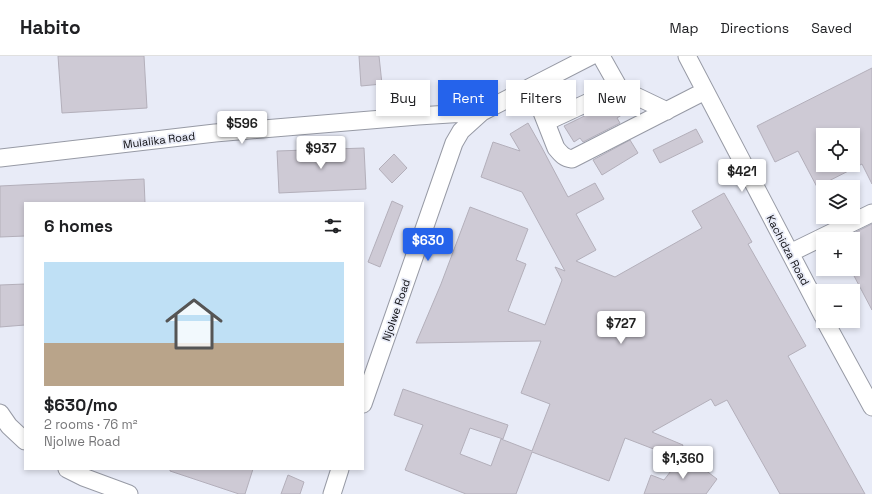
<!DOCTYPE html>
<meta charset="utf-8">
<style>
:root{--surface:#fff;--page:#f6f6f6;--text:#202124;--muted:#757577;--line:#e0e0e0;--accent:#2563eb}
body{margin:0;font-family:"Space Grotesk",sans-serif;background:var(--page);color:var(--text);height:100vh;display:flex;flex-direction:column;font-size:15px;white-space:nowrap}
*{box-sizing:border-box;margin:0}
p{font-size:13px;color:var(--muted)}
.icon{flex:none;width:22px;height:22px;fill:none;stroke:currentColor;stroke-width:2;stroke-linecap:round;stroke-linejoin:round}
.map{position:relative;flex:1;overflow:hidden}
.sheet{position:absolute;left:24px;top:146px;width:340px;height:268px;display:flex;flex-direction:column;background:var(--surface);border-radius:0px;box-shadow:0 2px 6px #0003}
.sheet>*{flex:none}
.banner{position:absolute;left:376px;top:24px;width:380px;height:36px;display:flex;gap:8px}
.buttons{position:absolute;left:816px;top:72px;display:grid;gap:8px}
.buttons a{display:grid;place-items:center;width:44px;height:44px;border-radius:0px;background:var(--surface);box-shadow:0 2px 6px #0003;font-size:20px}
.price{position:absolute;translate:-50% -34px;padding:0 9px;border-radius:4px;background:#fff;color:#222;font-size:13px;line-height:26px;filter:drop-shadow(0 1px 2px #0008)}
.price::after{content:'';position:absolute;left:50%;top:24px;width:12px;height:9px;margin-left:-6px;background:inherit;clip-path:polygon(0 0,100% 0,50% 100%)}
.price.active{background:var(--accent);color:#fff}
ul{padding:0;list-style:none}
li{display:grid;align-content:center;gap:8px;height:212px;padding:0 20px}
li+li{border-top:1px solid var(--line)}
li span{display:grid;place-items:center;height:124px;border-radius:0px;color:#555}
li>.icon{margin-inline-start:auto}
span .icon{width:72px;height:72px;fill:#fffc;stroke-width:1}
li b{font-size:17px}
h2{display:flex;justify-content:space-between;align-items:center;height:48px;padding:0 20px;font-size:17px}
.tag{padding:0 14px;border-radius:0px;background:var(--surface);box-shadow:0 2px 6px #0003;font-size:14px;line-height:36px}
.tag.active{background:var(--accent);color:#fff}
header{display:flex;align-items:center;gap:24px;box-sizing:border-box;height:56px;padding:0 20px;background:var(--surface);border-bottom:1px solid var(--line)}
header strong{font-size:19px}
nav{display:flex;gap:22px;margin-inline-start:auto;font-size:14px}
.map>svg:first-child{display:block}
.building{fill:#cecad5;stroke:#b3afba;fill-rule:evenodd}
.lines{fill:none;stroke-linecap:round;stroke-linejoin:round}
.minor-casing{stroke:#979aa5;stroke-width:19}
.minor{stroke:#fff;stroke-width:17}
.labels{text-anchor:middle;stroke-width:3.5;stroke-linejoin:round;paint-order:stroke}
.street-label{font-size:11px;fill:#0c0c10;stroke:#e8ebf7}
</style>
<header>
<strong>Habito</strong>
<nav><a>Map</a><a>Directions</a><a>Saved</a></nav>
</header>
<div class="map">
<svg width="872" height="438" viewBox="0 0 872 438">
<rect width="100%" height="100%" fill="#e8ebf7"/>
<path class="building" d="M 58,0 L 144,0 L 147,52 L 62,57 Z
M 359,0 L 379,0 L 382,28 L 361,30 Z
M 872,12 L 872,128 L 862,108 L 817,131 L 798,95 L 775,106 L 757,70 ZM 823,79 L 853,79 L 853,109 L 823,109 Z
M 619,43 L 633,50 L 634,51 L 617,62 L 620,67 L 583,86 L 580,82 L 574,86 L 564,70 Z
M 528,67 L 541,90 L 568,141 L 595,127 L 604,143 L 576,158 L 596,194 L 576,205 L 615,221 L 702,172 L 692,155 L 724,137 L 752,186 L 748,188 L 806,290 L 788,300 L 865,438 L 780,438 L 727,344 L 715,350 L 711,343 L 652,376 L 683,389 L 677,402 L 625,382 L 609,425 L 559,406 L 532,396 L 516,438 L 466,438 L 405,414 L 423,369 L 394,359 L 403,333 L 508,369 L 503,383 L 470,372 L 460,398 L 491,410 L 501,383 L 532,395 L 550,348 L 521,337 L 541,285 L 416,287 L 441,228 L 470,151 L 528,173 L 516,204 L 526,208 L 508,255 L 545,269 L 562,224 L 555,211 L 565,215 L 522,136 L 481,121 L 493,86 L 520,95 L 510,78 Z
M 696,73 L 703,86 L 660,107 L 653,94 Z
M 630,84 L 638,97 L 602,119 L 593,104 Z
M 364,92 L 366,133 L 279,137 L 277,95 Z
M 394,98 L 407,112 L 392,127 L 379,113 Z
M 144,123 L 145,147 L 25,147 L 25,180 L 0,181 L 0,130 Z
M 392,145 L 403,150 L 380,211 L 368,206 Z
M 872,168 L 872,254 L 853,218 L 853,183 L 842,183 Z
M 25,228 L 25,269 L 0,271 L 0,229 Z
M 684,398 L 717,423 L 706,438 L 644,438 L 651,419 L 664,424 Z
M 170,413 L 253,413 L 245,438 L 239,438 L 170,415 Z
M 288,419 L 304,426 L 300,438 L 281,438 Z"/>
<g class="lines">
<defs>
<path id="minor" d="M 601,0 L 619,32 L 667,55
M 687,0 L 823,260
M 532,31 L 556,92 C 561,98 564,102 572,103 L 705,35
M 546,66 L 619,32
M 0,102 L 215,77 L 418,60 L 482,56 L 591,0
M 790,197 L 872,157
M 825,265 L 872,351
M 363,348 L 454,87 L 461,75 L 482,56
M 0,357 L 9,370 L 25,385
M 67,413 L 83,421 L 129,438
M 332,438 L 340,413"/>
</defs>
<use href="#minor" class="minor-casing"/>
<use href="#minor" class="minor"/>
</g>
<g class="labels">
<g class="street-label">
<text transform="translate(159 84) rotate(-7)" y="4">Mulalika Road</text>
<text transform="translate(788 194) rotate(62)" y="4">Kachidza Road</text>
<text transform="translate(396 254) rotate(-71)" y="4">Njolwe Road</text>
</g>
</g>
</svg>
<div class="buttons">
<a><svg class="icon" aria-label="locate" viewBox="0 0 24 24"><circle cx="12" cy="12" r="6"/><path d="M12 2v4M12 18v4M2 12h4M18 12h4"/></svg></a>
<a><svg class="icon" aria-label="layers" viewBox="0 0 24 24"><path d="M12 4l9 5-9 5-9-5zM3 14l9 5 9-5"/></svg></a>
<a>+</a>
<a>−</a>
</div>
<b class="price" style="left:242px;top:89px">$596</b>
<b class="price" style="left:321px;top:114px">$937</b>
<b class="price" style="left:742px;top:137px">$421</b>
<b class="price active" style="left:428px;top:206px">$630</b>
<b class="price" style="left:621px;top:289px">$727</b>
<b class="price" style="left:683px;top:424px">$1,360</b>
<div class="banner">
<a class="tag">Buy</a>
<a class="tag active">Rent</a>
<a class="tag">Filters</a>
<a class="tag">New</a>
</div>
<section class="sheet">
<h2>6 homes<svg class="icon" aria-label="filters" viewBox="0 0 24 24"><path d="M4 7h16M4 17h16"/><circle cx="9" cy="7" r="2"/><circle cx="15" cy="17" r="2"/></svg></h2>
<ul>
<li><span style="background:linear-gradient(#bfe0f5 65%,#b9a48a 0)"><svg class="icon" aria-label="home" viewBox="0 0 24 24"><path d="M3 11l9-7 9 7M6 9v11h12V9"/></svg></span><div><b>$630/mo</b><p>2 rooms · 76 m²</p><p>Njolwe Road</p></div></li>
</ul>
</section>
</div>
